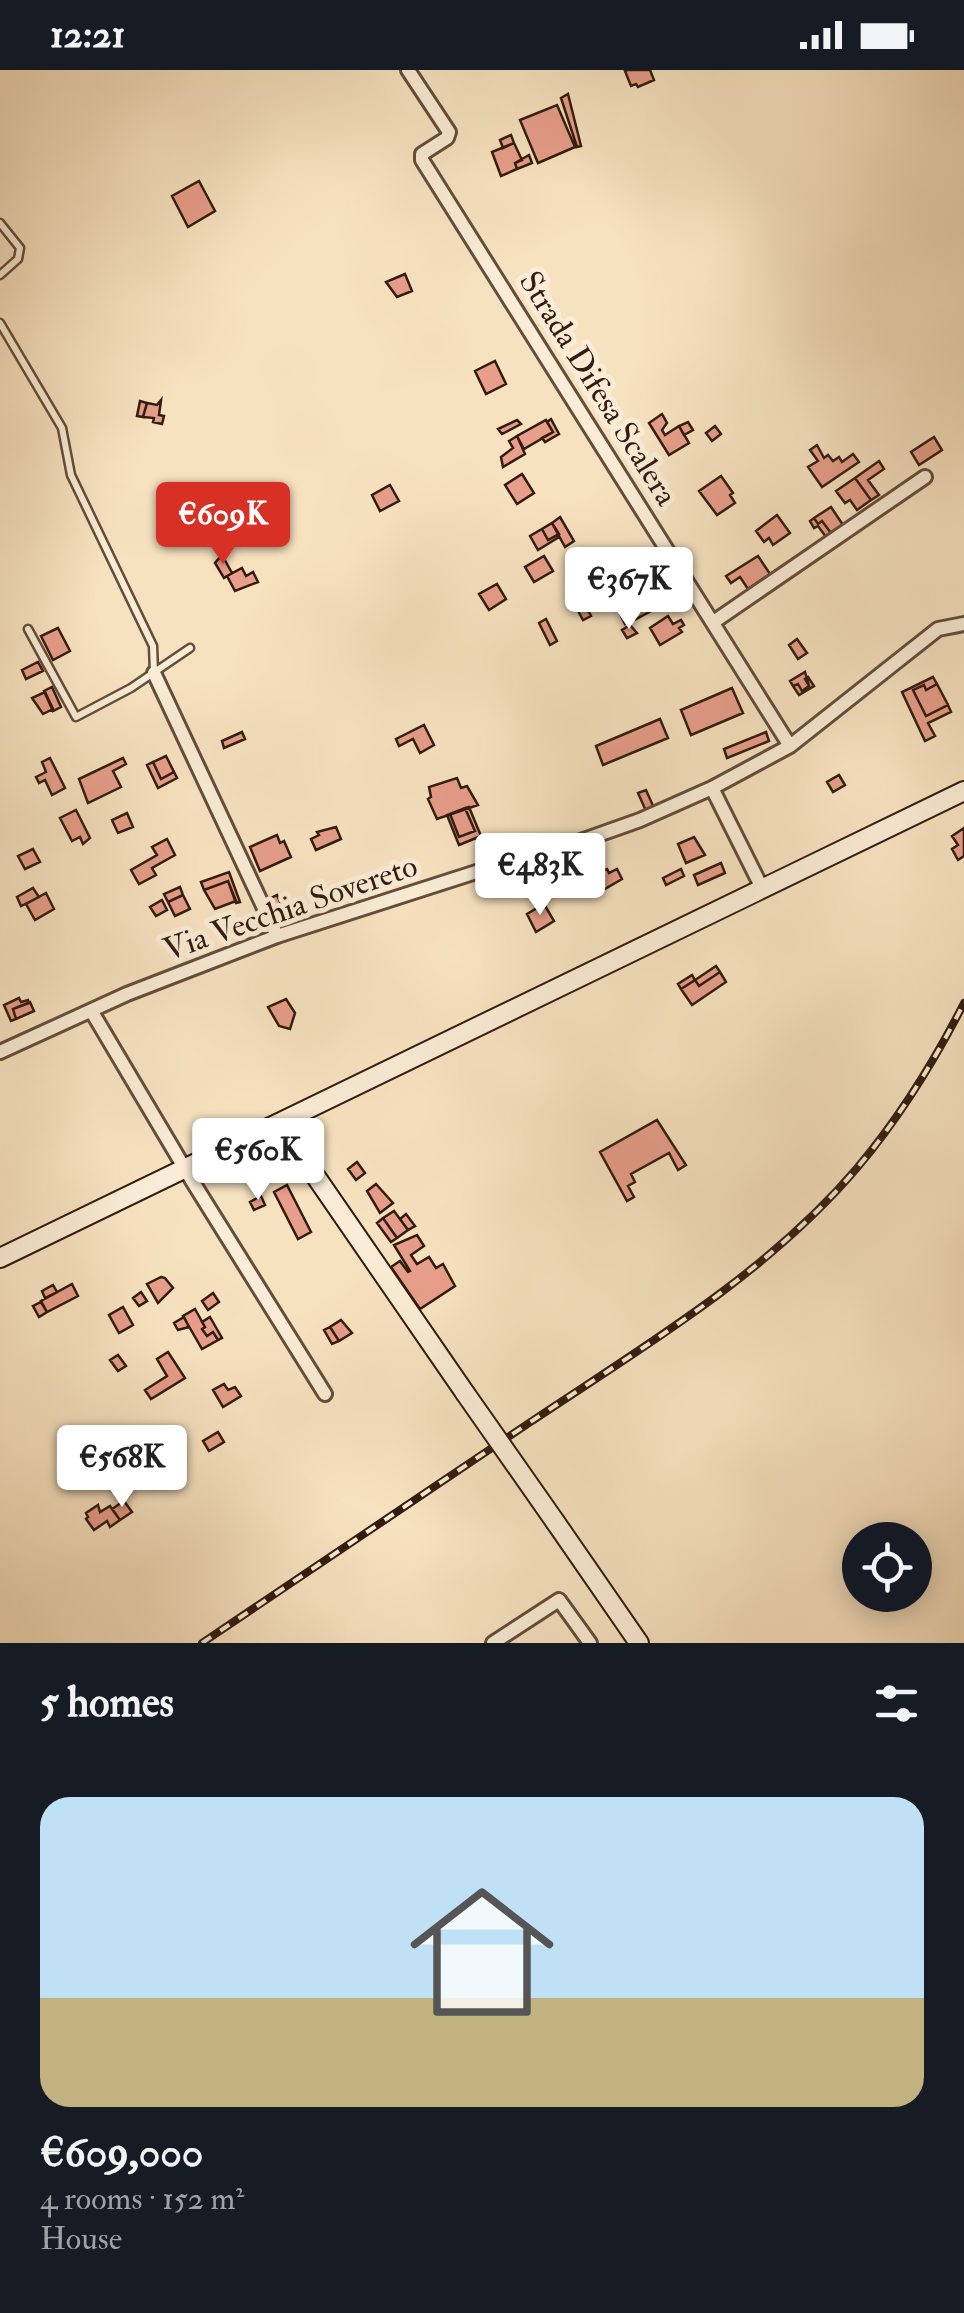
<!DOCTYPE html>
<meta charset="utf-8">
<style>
:root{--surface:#171b24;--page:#20242c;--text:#f1f3f6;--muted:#9ea1a6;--accent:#d93025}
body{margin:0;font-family:"IM FELL Double Pica",serif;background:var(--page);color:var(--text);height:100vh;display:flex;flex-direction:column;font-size:38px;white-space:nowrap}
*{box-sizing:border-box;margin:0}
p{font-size:32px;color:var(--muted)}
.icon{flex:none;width:55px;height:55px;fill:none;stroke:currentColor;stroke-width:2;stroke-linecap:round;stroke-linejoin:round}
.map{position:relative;height:1573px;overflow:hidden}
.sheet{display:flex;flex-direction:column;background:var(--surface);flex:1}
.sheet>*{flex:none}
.controls{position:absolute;left:842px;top:1452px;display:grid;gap:20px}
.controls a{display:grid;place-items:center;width:90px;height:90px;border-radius:50%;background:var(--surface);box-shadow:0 5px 25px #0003;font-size:50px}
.price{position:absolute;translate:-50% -85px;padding:0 22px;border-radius:10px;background:#fff;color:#222;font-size:32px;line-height:65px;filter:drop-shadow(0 2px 5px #0008)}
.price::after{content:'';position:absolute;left:50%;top:60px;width:30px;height:22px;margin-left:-15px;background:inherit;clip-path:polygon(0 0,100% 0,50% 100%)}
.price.current{background:var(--accent);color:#fff}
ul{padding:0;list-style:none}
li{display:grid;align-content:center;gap:20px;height:530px;padding:0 40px}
li span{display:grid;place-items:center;height:310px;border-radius:30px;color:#555}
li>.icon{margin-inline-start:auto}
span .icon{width:180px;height:180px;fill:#fffc;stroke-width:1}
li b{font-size:42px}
h2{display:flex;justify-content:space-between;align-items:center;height:120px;padding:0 40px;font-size:42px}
.status{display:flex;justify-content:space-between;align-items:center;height:70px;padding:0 50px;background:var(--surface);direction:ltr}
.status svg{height:28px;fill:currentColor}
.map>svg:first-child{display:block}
.building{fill:#e79e8a;stroke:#321b0f;stroke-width:2.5}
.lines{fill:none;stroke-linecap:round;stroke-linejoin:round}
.lane-casing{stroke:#634d3b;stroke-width:11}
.street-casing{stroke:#634d3b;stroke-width:18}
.secondary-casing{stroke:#321b0f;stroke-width:22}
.lane{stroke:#faecd6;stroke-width:6}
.street{stroke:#faecd6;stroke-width:12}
.secondary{stroke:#faecd6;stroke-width:18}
.rail-casing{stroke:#321b0f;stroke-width:8}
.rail{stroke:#faecd6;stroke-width:4;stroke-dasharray:11;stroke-linecap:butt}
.secondary-bridge-casing{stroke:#321b0f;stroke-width:22;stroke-linecap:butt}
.secondary-bridge{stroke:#faecd6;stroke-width:18}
.labels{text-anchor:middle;stroke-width:10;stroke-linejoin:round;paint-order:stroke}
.street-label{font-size:32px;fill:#321b0f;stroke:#faecd6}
</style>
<div class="status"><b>12:21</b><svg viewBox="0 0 49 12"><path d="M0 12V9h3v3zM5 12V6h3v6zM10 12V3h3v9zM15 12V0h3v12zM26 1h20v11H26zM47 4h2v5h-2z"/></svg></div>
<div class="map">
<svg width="964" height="1573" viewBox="0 0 964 1573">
<rect width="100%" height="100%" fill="#f7e2c0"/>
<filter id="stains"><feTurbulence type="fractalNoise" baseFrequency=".002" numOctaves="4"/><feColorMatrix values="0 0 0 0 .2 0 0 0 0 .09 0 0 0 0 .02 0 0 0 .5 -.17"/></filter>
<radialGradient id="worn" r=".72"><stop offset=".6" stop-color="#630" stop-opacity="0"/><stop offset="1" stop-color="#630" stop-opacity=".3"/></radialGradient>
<path class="building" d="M 628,0 L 650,0 L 654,10 L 638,17 L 636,14 L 631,16 L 625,1 Z
M 568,24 L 581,76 L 577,77 L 561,28 Z
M 557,35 L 575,77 L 538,93 L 520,50 Z
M 511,65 L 514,73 L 503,78 L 500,70 Z
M 514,73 L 522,90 L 515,93 L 517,99 L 501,106 L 492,82 Z
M 529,85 L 532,93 L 517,99 L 515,93 Z
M 199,111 L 215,141 L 188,157 L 172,126 Z
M 405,204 L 412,221 L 397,227 L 386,212 Z
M 495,291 L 506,314 L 486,324 L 475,301 Z
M 161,330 L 159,345 L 164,346 L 162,354 L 153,352 L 154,348 L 143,347 L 147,333 L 157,335 Z
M 140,331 L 147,333 L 143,347 L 137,346 Z
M 662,344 L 667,353 L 662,360 L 665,365 L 679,356 L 689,373 L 669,385 L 649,353 Z
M 551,349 L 559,364 L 545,372 L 542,368 L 553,362 L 547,352 Z
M 517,350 L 521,354 L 502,364 L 498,359 Z
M 546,350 L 553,362 L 524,379 L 517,366 Z
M 688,352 L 693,360 L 684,365 L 679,356 Z
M 715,356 L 721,364 L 712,371 L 706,363 Z
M 517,366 L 525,384 L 503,397 L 501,387 L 513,378 L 509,371 Z
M 934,367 L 942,380 L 919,395 L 911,382 Z
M 817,375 L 824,388 L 828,385 L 833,391 L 839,387 L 842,392 L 853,384 L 859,392 L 822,417 L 808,397 L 818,391 L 810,380 Z
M 879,391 L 884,399 L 868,410 L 879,425 L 871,430 L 855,408 Z
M 522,404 L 534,423 L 517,434 L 505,415 Z
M 721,406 L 733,423 L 730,425 L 735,433 L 717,445 L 699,421 Z
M 855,408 L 871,430 L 857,440 L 850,430 L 845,433 L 836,421 Z
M 390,415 L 399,431 L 380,441 L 372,425 Z
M 831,437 L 843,455 L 831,463 L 822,451 L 818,454 L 814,448 Z
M 777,445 L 790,463 L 773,475 L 769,468 L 764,472 L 756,461 Z
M 560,447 L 574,471 L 565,477 L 552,453 Z
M 814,448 L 818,454 L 822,451 L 831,463 L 826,467 L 818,456 L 814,458 L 810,451 Z
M 552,453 L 559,464 L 548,470 L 542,459 Z
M 542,459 L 548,470 L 557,465 L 559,467 L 538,480 L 530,466 Z
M 222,485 L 232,503 L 224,508 L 215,493 Z
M 544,486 L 553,501 L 534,512 L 525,497 Z
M 758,486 L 770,504 L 748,519 L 740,507 L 731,513 L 726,506 Z
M 242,498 L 246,506 L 253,502 L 258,512 L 235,521 L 227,506 Z
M 594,502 L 598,508 L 604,505 L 608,513 L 601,517 L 608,530 L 588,541 L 575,516 Z
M 497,514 L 506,529 L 489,540 L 479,524 Z
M 651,525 L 657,538 L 636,549 L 630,536 Z
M 584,532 L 591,546 L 583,550 L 576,537 Z
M 630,536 L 636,549 L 625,554 L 619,542 Z
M 668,546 L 673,554 L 681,550 L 684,555 L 679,558 L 682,562 L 660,575 L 650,558 Z
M 546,549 L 557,571 L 550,575 L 539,553 Z
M 630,555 L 637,563 L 627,568 L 622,560 Z
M 58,558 L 70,581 L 53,590 L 41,566 Z
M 797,569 L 807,583 L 798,589 L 789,575 Z
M 38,592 L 43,601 L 26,609 L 22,600 Z
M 805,602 L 809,616 L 802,621 L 798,614 L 793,616 L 790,611 Z
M 808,607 L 814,616 L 799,625 L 793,616 L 798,614 L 802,621 L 809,616 L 805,609 Z
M 933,607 L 937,614 L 926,620 L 924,615 L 913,620 L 926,646 L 948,635 L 951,642 L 928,653 L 935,666 L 925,671 L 902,622 Z
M 937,614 L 948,635 L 926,646 L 913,620 L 924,615 L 926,620 Z
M 52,617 L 61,637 L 53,641 L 44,621 Z
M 732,618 L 743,643 L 691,665 L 681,640 Z
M 45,622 L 53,639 L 43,644 L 32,628 Z
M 660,649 L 668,668 L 603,695 L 596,676 Z
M 424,655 L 434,675 L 420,683 L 413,669 L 399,676 L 396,669 Z
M 242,662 L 245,669 L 224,678 L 222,671 Z
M 766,662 L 769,671 L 727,688 L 724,679 Z
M 166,686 L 174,702 L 161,709 L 153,692 Z
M 50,688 L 65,718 L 52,725 L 45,710 L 39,713 L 36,707 L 46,702 L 42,692 Z
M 123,688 L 126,694 L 113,701 L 121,717 L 88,733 L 79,709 Z
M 153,692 L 161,709 L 174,702 L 177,708 L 158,718 L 147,695 Z
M 839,705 L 845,715 L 833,722 L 827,712 Z
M 457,708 L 461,718 L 467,716 L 478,735 L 437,749 L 428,729 L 431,727 L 429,717 Z
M 646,720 L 654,738 L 646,741 L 638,723 Z
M 469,737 L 481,766 L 459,775 L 447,745 L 450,744 L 459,767 L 475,761 L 465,738 Z
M 465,738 L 475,761 L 459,767 L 450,744 Z
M 76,740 L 90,768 L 83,774 L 80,767 L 72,771 L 60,748 Z
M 127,743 L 133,757 L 118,763 L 112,750 Z
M 336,757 L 341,769 L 316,780 L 311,769 L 319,765 L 317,762 Z
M 964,758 L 964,786 L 958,790 L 952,779 L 958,775 L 952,766 Z
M 277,765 L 280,773 L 284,771 L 291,787 L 260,801 L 250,777 Z
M 694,767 L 705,785 L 686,793 L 678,774 Z
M 167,769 L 175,785 L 152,798 L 156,805 L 139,814 L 131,800 L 157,785 L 152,777 Z
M 33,779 L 40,792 L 25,799 L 18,786 Z
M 721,793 L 725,803 L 698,815 L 694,805 Z
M 607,799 L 609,803 L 617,799 L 622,809 L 603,820 L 594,804 Z
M 681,799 L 684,806 L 666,815 L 663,808 Z
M 229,802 L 240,832 L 236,833 L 228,811 L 204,820 L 201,812 Z
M 228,811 L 236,831 L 215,839 L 204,820 Z
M 180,817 L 183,825 L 168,832 L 164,824 Z
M 33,818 L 39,827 L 21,836 L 17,827 Z
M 46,823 L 54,839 L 35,850 L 26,834 Z
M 183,825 L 190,839 L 175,846 L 168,832 Z
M 277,825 L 282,836 L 274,840 L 269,829 Z
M 162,830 L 167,840 L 156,846 L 150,837 Z
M 544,834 L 554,851 L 536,862 L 527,844 Z
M 716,896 L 720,902 L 699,916 L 695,910 Z
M 720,902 L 726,912 L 692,935 L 681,919 L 695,910 L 699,916 Z
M 692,905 L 695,910 L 681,919 L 678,914 Z
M 19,928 L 21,932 L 28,930 L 29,933 L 13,939 L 16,949 L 11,951 L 4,935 Z
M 286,929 L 295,943 L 290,959 L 279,956 L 268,937 Z
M 30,932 L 34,941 L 16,949 L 13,939 Z
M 657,1050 L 686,1095 L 678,1100 L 669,1083 L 631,1104 L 635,1112 L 628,1116 L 634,1127 L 627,1131 L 600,1082 Z
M 357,1092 L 365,1103 L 356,1110 L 348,1099 Z
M 376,1114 L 393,1133 L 380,1143 L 367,1121 Z
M 287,1115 L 311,1162 L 298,1169 L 274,1122 Z
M 261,1126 L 265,1135 L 254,1140 L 250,1132 Z
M 394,1141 L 408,1160 L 397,1168 L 383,1148 Z
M 406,1144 L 415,1156 L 408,1160 L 400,1149 Z
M 383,1148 L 397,1168 L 391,1172 L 377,1153 Z
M 417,1165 L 424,1176 L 411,1185 L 417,1194 L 429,1187 L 436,1198 L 443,1194 L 455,1216 L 420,1239 L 391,1197 L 400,1191 L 408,1202 L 410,1201 L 394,1175 Z
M 161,1207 L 165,1208 L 173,1218 L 158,1233 L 147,1214 Z
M 72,1214 L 78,1226 L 47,1242 L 41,1231 Z
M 53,1215 L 57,1222 L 45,1228 L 42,1221 Z
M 141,1222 L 147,1231 L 139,1236 L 133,1228 Z
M 213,1223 L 219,1232 L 208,1240 L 202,1231 Z
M 41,1232 L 47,1242 L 39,1247 L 33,1236 Z
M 123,1237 L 133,1255 L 119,1263 L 109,1245 Z
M 195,1239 L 205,1257 L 202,1259 L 207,1266 L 213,1262 L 218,1270 L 202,1279 L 183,1246 Z
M 184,1247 L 189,1257 L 178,1260 L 174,1253 Z
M 210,1247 L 222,1268 L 218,1270 L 213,1262 L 207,1266 L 202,1259 L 205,1257 L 202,1252 Z
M 341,1250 L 352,1263 L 339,1271 L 330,1257 Z
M 330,1257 L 339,1271 L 332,1274 L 324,1260 Z
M 168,1282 L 185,1308 L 151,1329 L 145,1320 L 167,1306 L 157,1289 Z
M 118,1285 L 126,1296 L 118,1301 L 110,1290 Z
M 224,1314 L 228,1320 L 235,1317 L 241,1326 L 223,1337 L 213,1320 Z
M 218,1362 L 224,1372 L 209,1381 L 203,1371 Z
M 132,1374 L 136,1381 L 142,1377 L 148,1386 L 132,1397 L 121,1380 Z
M 124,1431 L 132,1442 L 120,1450 L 112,1439 Z
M 98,1435 L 100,1442 L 110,1436 L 120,1450 L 110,1457 L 107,1451 L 94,1460 L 86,1449 L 88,1447 L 86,1443 Z"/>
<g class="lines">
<defs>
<path id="lane" d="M 0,153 L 20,178 L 18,189 L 0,205
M 0,253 L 62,358 L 71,405 L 153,576 L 154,602
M 28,559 L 76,647 L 131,618 L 190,578"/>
<path id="street" d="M 408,0 L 449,62 L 447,68 L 422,84 L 422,90 L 790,676
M 715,551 L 925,407
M 154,603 L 277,866
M 712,718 L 762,818
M 92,942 L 191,1109 L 325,1324
M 0,982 L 127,924 L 277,866 L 498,795 L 564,777 L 640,750 L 712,718 L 790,676 L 938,559 L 964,554
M 493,1573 L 559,1530 L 590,1573"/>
<path id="secondary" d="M 270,1057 L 303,1088 L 465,1323
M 0,1188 L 964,721
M 556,1453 L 639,1573"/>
</defs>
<use href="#lane" class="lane-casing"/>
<use href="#street" class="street-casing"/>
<use href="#secondary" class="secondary-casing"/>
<use href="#lane" class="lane"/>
<use href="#street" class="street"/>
<use href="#secondary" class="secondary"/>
<defs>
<path id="rail" d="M 202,1573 C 311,1500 420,1426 529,1353 C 644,1276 767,1204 857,1098 C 900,1047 934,992 964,933"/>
</defs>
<use href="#rail" class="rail-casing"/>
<use href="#rail" class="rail"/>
<defs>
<path id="secondary-bridge" d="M 465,1323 L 556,1453"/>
</defs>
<use href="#secondary-bridge" class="secondary-bridge-casing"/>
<use href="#secondary-bridge" class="secondary-bridge"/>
</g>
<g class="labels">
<g class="street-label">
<text transform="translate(599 318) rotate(58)" y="11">Strada Difesa Scalera</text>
<text transform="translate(290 837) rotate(-19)" y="11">Via Vecchia Sovereto</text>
</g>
</g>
<rect width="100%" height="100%" filter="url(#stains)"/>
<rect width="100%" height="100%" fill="url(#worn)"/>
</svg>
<div class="controls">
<a><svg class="icon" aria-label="locate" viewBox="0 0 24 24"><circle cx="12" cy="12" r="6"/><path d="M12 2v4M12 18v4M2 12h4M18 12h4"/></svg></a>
</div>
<b class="price current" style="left:223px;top:497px">€609K</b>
<b class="price" style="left:629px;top:562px">€367K</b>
<b class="price" style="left:540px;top:848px">€483K</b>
<b class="price" style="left:258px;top:1133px">€560K</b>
<b class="price" style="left:122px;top:1440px">€568K</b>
</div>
<section class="sheet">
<h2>5 homes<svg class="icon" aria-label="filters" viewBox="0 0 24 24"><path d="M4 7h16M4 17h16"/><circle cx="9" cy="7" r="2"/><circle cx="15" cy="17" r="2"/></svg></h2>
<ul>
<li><span style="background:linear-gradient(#bfe0f5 65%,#c2b280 0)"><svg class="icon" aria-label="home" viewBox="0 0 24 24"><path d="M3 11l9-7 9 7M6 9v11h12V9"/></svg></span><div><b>€609,000</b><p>4 rooms · 152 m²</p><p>House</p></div></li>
</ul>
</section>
